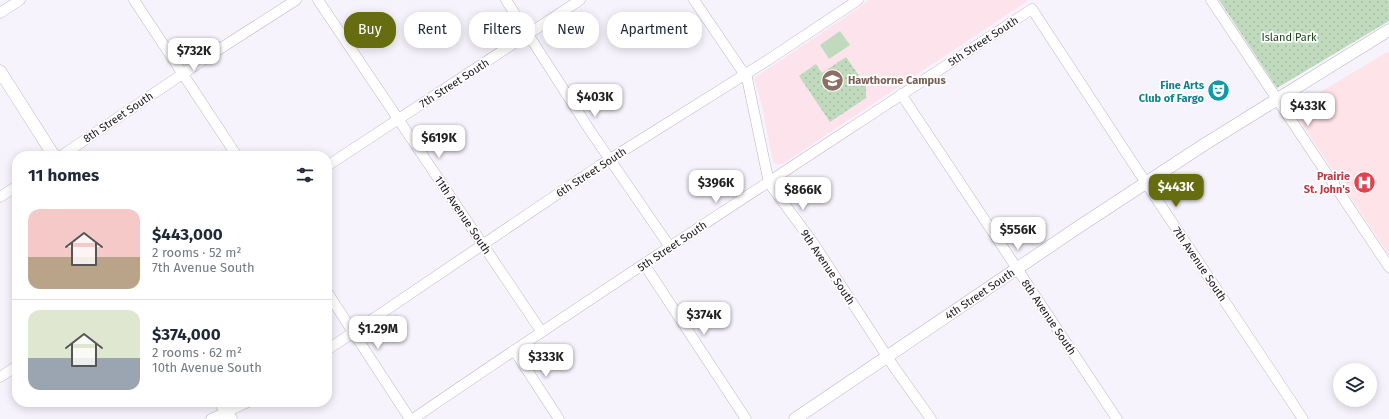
<!DOCTYPE html>
<meta charset="utf-8">
<style>
:root{--surface:#fff;--page:#f6f6f7;--text:#1f2937;--muted:#747a83;--line:#e0e1e3;--accent:#666c10}
body{margin:0;font-family:"Fira Sans",sans-serif;background:var(--page);color:var(--text);height:100vh;display:flex;flex-direction:column;font-size:15px;white-space:nowrap}
*{box-sizing:border-box;margin:0}
p{font-size:13px;color:var(--muted)}
.icon{flex:none;width:22px;height:22px;fill:none;stroke:currentColor;stroke-width:2;stroke-linecap:round;stroke-linejoin:round}
.map{position:relative;flex:1;overflow:hidden}
.details{position:absolute;left:12px;top:151px;width:320px;height:256px;display:flex;flex-direction:column;background:var(--surface);border-radius:16px;box-shadow:0 2px 10px #0003}
.details>*{flex:none}
.banner{position:absolute;left:344px;top:12px;width:380px;height:36px;display:flex;gap:8px}
.buttons{position:absolute;left:1333px;top:363px;display:grid;gap:8px}
.buttons a{display:grid;place-items:center;width:44px;height:44px;border-radius:50%;background:var(--surface);box-shadow:0 2px 10px #0003;font-size:20px}
.price{position:absolute;translate:-50% -34px;padding:0 9px;border-radius:8px;background:#fff;color:#222;font-size:13px;line-height:26px;filter:drop-shadow(0 1px 2px #0008)}
.price::after{content:'';position:absolute;left:50%;top:24px;width:12px;height:9px;margin-left:-6px;background:inherit;clip-path:polygon(0 0,100% 0,50% 100%)}
.price.current{background:var(--accent);color:#fff}
ul{padding:0;list-style:none}
li{display:flex;align-items:center;gap:12px;height:100px;padding:0 16px}
li+li{border-top:1px solid var(--line)}
li span{display:grid;place-items:center;flex:none;width:112px;height:80px;border-radius:12px;color:#555}
li>.icon{margin-inline-start:auto}
span .icon{width:48px;height:48px;fill:#fffc;stroke-width:1}
li b{font-size:17px}
h2{display:flex;justify-content:space-between;align-items:center;height:48px;padding:0 16px;font-size:17px}
.tag{padding:0 14px;border-radius:16px;background:var(--surface);box-shadow:0 2px 10px #0003;font-size:14px;line-height:36px}
.tag.current{background:var(--accent);color:#fff}
.map>svg:first-child{display:block}
.education{fill:#fde3ec}
.medical{fill:#fee3e8}
.green{fill:#bfdabd}
.park{fill:url(#park-dots)}
.lines{fill:none;stroke-linecap:round;stroke-linejoin:round}
.minor-casing{stroke:#bdb5ca;stroke-width:11}
.tertiary-casing{stroke:#bdb5ca;stroke-width:13}
.minor{stroke:#fff;stroke-width:10}
.tertiary{stroke:#fff;stroke-width:12}
.labels{text-anchor:middle;stroke-width:3.5;stroke-linejoin:round;paint-order:stroke}
.park-label{font-size:11px;fill:#113d0f;stroke:#fff}
.street-label{font-size:11px;fill:#1a171e;stroke:#fff}
.education-label{font-size:11px;font-weight:bold;fill:#785e54;stroke:#fff;text-anchor:start}
.culture-label{font-size:11px;font-weight:bold;fill:#0d838f;stroke:#fff;text-anchor:end}
.health-label{font-size:11px;font-weight:bold;fill:#be3a42;stroke:#fff;text-anchor:end}
</style>
<div class="map">
<svg width="1389" height="419" viewBox="0 0 1389 419">
<defs>
<pattern id="park-dots" width="8" height="8" patternUnits="userSpaceOnUse"><rect width="8" height="8" fill="#bfdabd"/><path d="M2 2h.1M6 6h.1" fill="none" stroke="#a4baa2" stroke-width="1.8" stroke-linecap="round"/></pattern>
</defs>
<rect width="100%" height="100%" fill="#f7f3fc"/>
<path class="education" d="M 869,0 L 1029,0 L 784,163 L 778,165 L 773,162 L 762,106 L 754,78 L 854,11 Z"/>
<path class="medical" d="M 1389,51 L 1389,255 L 1292,109 Z"/>
<path class="green" d="M 840,31 L 850,45 L 829,59 L 820,45 Z"/>
<path class="park" d="M 1219,0 L 1389,0 L 1389,21 L 1277,88 Z
M 846,57 L 866,86 L 866,98 L 830,122 L 799,76 L 816,64 L 822,73 Z"/>
<g class="lines">
<defs>
<path id="minor" d="M 134,0 L 237,156
M 318,0 L 541,331
M 506,0 L 591,132 L 670,247
M 694,0 L 747,78 L 769,183 L 814,244 L 894,367 L 931,419
M 1211,0 L 1389,267
M 0,13 L 20,0
M 901,94 L 1117,419
M 61,156 L 218,50 L 296,0
M 327,166 L 580,0
M 0,197 L 17,186
M 644,264 L 746,419
M 327,292 L 410,419
M 327,350 L 599,166 L 768,60 L 858,0
M 514,350 L 559,419
M 0,377 L 17,366
M 211,419 L 248,402
M 413,419 C 617,279 826,145 1032,9 L 1146,183 L 1303,419"/>
<g id="tertiary">
<path d="M 0,71 L 54,156"/>
<path d="M 220,402 L 231,419"/>
<path id="s1" d="M 795,419 L 1077,228 L 1205,144 L 1389,30"/>
</g>
</defs>
<use href="#minor" class="minor-casing"/>
<use href="#tertiary" class="tertiary-casing"/>
<use href="#minor" class="minor"/>
<use href="#tertiary" class="tertiary"/>
</g>
<defs>
<symbol id="school-disc" viewBox="-11 -11 22 22"><circle r="9.5" fill="#8d6e63" stroke="#fff"/><path d="M0-5L7-2L0 1L-7-2ZM-4 1L0 2.5L4 1V4Q0 6-4 4Z" fill="#fff"/></symbol>
<symbol id="theatre-disc" viewBox="-11 -11 22 22"><circle r="9.5" fill="#0f9aa8" stroke="#fff"/><path d="M-5-5.5Q0-4 5-5.5V0Q5 5 0 6Q-5 5-5 0ZM-3.3-2.5H-1v1.5H-3.3ZM1-2.5H3.3v1.5H1ZM-2.8 1Q0 5.5 2.8 1Z" fill="#fff"/></symbol>
<symbol id="hospital-disc" viewBox="-11 -11 22 22"><circle r="9.5" fill="#e0444e" stroke="#fff"/><path d="M-5-5h3v3.5h4V-5h3V5h-3V1.5h-4V5h-3Z" fill="#fff"/></symbol>
</defs>
<g fill-rule="evenodd">
<use href="#school-disc" x="820" y="68" width="25" height="25"/>
<use href="#theatre-disc" x="1206" y="78" width="25" height="25"/>
<use href="#hospital-disc" x="1352" y="170" width="25" height="25"/>
</g>
<g class="labels">
<g class="park-label">
<text x="1289" y="41">Island Park</text>
</g>
<g class="street-label">
<text transform="translate(983 41) rotate(-33)" y="4">5th Street South</text>
<text transform="translate(454 83) rotate(-33)" y="4">7th Street South</text>
<text transform="translate(118 117) rotate(-34)" y="4">8th Street South</text>
<text transform="translate(591 172) rotate(-33)" y="4">6th Street South</text>
<text transform="translate(463 215) rotate(56)" y="4">11th Avenue South</text>
<text transform="translate(672 246) rotate(-34)" y="4">5th Street South</text>
<text transform="translate(1200 264) rotate(56)" y="4">7th Avenue South</text>
<text transform="translate(828 267) rotate(56)" y="4">9th Avenue South</text>
<text dy="4" stroke="none"><textPath href="#s1" startOffset="223">4th Street South</textPath></text>
<text transform="translate(1049 317) rotate(56)" y="4">8th Avenue South</text>
</g>
<g class="education-label">
<text x="848" y="84">Hawthorne Campus</text>
</g>
<g class="culture-label">
<text x="1204" y="89">Fine Arts<tspan x="1204" dy="13">Club of Fargo</tspan></text>
</g>
<g class="health-label">
<text x="1350" y="180">Prairie<tspan x="1350" dy="13">St. John's</tspan></text>
</g>
</g>
</svg>
<div class="buttons">
<a><svg class="icon" aria-label="layers" viewBox="0 0 24 24"><path d="M12 4l9 5-9 5-9-5zM3 14l9 5 9-5"/></svg></a>
</div>
<b class="price" style="left:194px;top:72px">$732K</b>
<b class="price" style="left:595px;top:118px">$403K</b>
<b class="price" style="left:1308px;top:127px">$433K</b>
<b class="price" style="left:439px;top:159px">$619K</b>
<b class="price" style="left:716px;top:204px">$396K</b>
<b class="price current" style="left:1176px;top:208px">$443K</b>
<b class="price" style="left:803px;top:211px">$866K</b>
<b class="price" style="left:1018px;top:251px">$556K</b>
<b class="price" style="left:704px;top:336px">$374K</b>
<b class="price" style="left:378px;top:350px">$1.29M</b>
<b class="price" style="left:546px;top:378px">$333K</b>
<div class="banner">
<a class="tag current">Buy</a>
<a class="tag">Rent</a>
<a class="tag">Filters</a>
<a class="tag">New</a>
<a class="tag">Apartment</a>
</div>
<section class="details">
<h2>11 homes<svg class="icon" aria-label="filters" viewBox="0 0 24 24"><path d="M4 7h16M4 17h16"/><circle cx="9" cy="7" r="2"/><circle cx="15" cy="17" r="2"/></svg></h2>
<ul>
<li><span style="background:linear-gradient(#f6c9c9 60%,#b9a48a 0)"><svg class="icon" aria-label="home" viewBox="0 0 24 24"><path d="M3 11l9-7 9 7M6 9v11h12V9"/></svg></span><div><b>$443,000</b><p>2 rooms · 52 m²</p><p>7th Avenue South</p></div></li>
<li><span style="background:linear-gradient(#dfe7d0 60%,#9aa5b1 0)"><svg class="icon" aria-label="home" viewBox="0 0 24 24"><path d="M3 11l9-7 9 7M6 9v11h12V9"/></svg></span><div><b>$374,000</b><p>2 rooms · 62 m²</p><p>10th Avenue South</p></div></li>
</ul>
</section>
</div>
